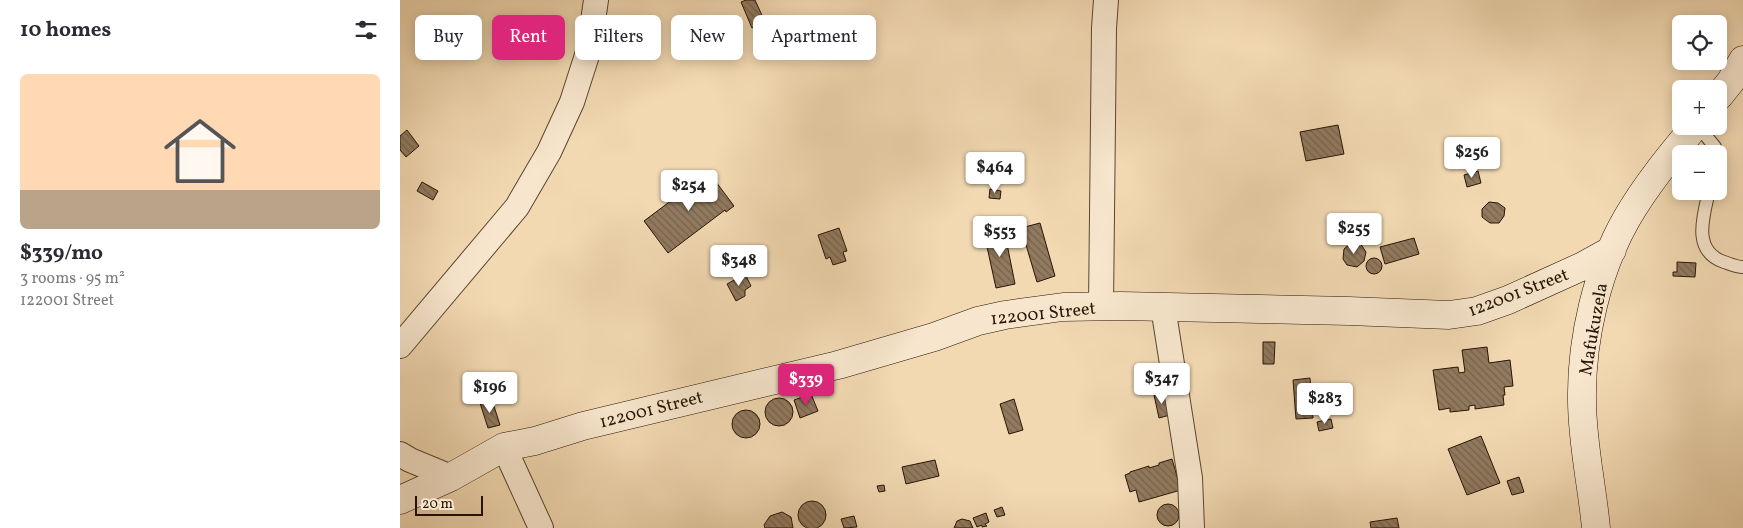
<!DOCTYPE html>
<meta charset="utf-8">
<style>
:root{--surface:#fff;--page:#f7f7f7;--text:#2b2b33;--muted:#7c7c81;--line:#e1e1e2;--accent:#db2777}
body{margin:0;font-family:Vollkorn,serif;background:var(--page);color:var(--text);height:100vh;display:flex;flex-direction:column;font-size:19px;white-space:nowrap}
*{box-sizing:border-box;margin:0}
p{font-size:16px;color:var(--muted)}
.icon{flex:none;width:28px;height:28px;fill:none;stroke:currentColor;stroke-width:2;stroke-linecap:round;stroke-linejoin:round}
.map{position:relative;flex:1;overflow:hidden}
.panel{display:flex;flex-direction:column;background:var(--surface);width:400px}
.panel>*{flex:none}
.hud{position:absolute;left:15px;top:15px;width:475px;height:45px;display:flex;gap:10px}
.controls{position:absolute;left:1272px;top:15px;display:grid;gap:10px}
.controls a{display:grid;place-items:center;width:55px;height:55px;border-radius:8px;background:var(--surface);box-shadow:0 2px 12px #0003;font-size:25px}
.scale{position:absolute;left:15px;bottom:12px;width:68px;box-sizing:border-box;padding-left:5px;border:2px solid #281405;border-top:0;font-size:14px;line-height:18px;white-space:nowrap;color:#281405;-webkit-text-stroke:4px #f7e6cd;paint-order:stroke}
.price{position:absolute;translate:-50% -42px;padding:0 11px;border-radius:5px;background:#fff;color:#222;font-size:16px;line-height:32px;filter:drop-shadow(0 1px 2px #0008)}
.price::after{content:'';position:absolute;left:50%;top:30px;width:15px;height:11px;margin-left:-8px;background:inherit;clip-path:polygon(0 0,100% 0,50% 100%)}
.price.on{background:var(--accent);color:#fff}
ul{padding:0;list-style:none}
li{display:grid;align-content:center;gap:10px;height:265px;padding:0 20px}
li+li{border-top:1px solid var(--line)}
li span{display:grid;place-items:center;height:155px;border-radius:8px;color:#555}
li>.icon{margin-inline-start:auto}
span .icon{width:90px;height:90px;fill:#fffc;stroke-width:1}
li b{font-size:21px}
h2{display:flex;justify-content:space-between;align-items:center;height:60px;padding:0 20px;font-size:21px}
.pill{padding:0 18px;border-radius:8px;background:var(--surface);box-shadow:0 2px 12px #0003;font-size:18px;line-height:45px}
.pill.on{background:var(--accent);color:#fff}
main{display:flex;flex:1;min-height:0}
.map>svg:first-child{display:block}
.building{fill:url(#building-back-hatch);stroke:#281405}
.lines{fill:none;stroke-linecap:round;stroke-linejoin:round}
.lane-casing{stroke:#5a4530;stroke-width:14}
.street-casing{stroke:#5a4530;stroke-width:26}
.secondary-casing{stroke:#281405;stroke-width:29}
.lane{stroke:#f7e6cd;stroke-width:12}
.street{stroke:#f7e6cd;stroke-width:24}
.secondary{stroke:#f7e6cd;stroke-width:28}
.labels{text-anchor:middle;stroke-width:4;stroke-linejoin:round;paint-order:stroke}
.street-label{font-size:18px;fill:#281405;stroke:#f7e6cd}
</style>
<main>
<section class="panel">
<h2>10 homes<svg class="icon" aria-label="filters" viewBox="0 0 24 24"><path d="M4 7h16M4 17h16"/><circle cx="9" cy="7" r="2"/><circle cx="15" cy="17" r="2"/></svg></h2>
<ul>
<li><span style="background:linear-gradient(#ffd9b3 75%,#b9a48a 0)"><svg class="icon" aria-label="home" viewBox="0 0 24 24"><path d="M3 11l9-7 9 7M6 9v11h12V9"/></svg></span><div><b>$339/mo</b><p>3 rooms · 95 m²</p><p>122001 Street</p></div></li>
</ul>
</section>
<div class="map">
<svg width="1343" height="528" viewBox="0 0 1343 528">
<defs>
<pattern id="building-back-hatch" width="6" height="6" patternUnits="userSpaceOnUse" patternTransform="scale(1.25)"><rect width="6" height="6" fill="#917a5f"/><path d="M-1 5l2 2M0 0l6 6M5-1l2 2" fill="none" stroke="#76634c"/></pattern>
</defs>
<rect width="100%" height="100%" fill="#f2d9b2"/>
<filter id="stains"><feTurbulence type="fractalNoise" baseFrequency=".004" numOctaves="4"/><feColorMatrix values="0 0 0 0 .2 0 0 0 0 .09 0 0 0 0 .02 0 0 0 .5 -.17"/></filter>
<radialGradient id="worn" r=".72"><stop offset=".6" stop-color="#630" stop-opacity="0"/><stop offset="1" stop-color="#630" stop-opacity=".3"/></radialGradient>
<path class="building" d="M 346,0 L 355,0 L 365,22 L 352,28 L 341,2 Z
M 938,125 L 944,154 L 906,161 L 900,132 Z
M 7,130 L 19,146 L 6,157 L 0,150 L 0,136 Z
M 307,170 L 334,206 L 326,212 L 325,210 L 268,253 L 244,221 L 300,179 L 299,177 Z
M 1078,171 L 1081,183 L 1067,187 L 1064,175 Z
M 22,182 L 38,191 L 33,200 L 17,191 Z
M 590,189 L 601,191 L 600,199 L 589,198 Z
M 1089,202 L 1098,203 L 1105,208 L 1104,216 L 1099,223 L 1090,223 L 1082,217 L 1082,209 Z
M 640,223 L 655,276 L 637,282 L 621,228 Z
M 439,228 L 447,251 L 443,252 L 446,261 L 433,265 L 430,257 L 426,259 L 418,235 Z
M 604,229 L 615,284 L 596,288 L 584,233 Z
M 1014,238 L 1019,254 L 985,264 L 980,247 Z
M 951,243 L 960,243 L 966,252 L 964,261 L 957,267 L 947,265 L 943,259 L 944,249 Z
M966 266a8 8 0 1 1 16 0a8 8 0 1 1-16 0Z
M 1277,262 L 1296,263 L 1295,277 L 1273,276 L 1273,272 L 1277,272 Z
M 345,274 L 351,286 L 345,290 L 345,296 L 336,301 L 327,284 Z
M 863,342 L 875,342 L 874,364 L 863,364 Z
M 1087,347 L 1089,363 L 1110,360 L 1113,386 L 1104,387 L 1105,395 L 1103,395 L 1104,405 L 1075,409 L 1075,405 L 1069,406 L 1069,410 L 1050,412 L 1050,408 L 1039,410 L 1033,370 L 1058,367 L 1059,373 L 1065,372 L 1062,350 Z
M 910,378 L 913,418 L 896,419 L 893,380 Z
M 766,392 L 770,415 L 759,418 L 754,395 Z
M 411,394 L 418,411 L 400,418 L 394,400 Z
M365 412a14 14 0 1 1 28 0a14 14 0 1 1-28 0Z
M 614,399 L 623,430 L 609,434 L 600,404 Z
M 92,400 L 100,425 L 88,428 L 80,403 Z
M332 424a14 14 0 1 1 28 0a14 14 0 1 1-28 0Z
M 931,419 L 933,428 L 919,431 L 917,422 Z
M 1081,436 L 1100,483 L 1067,495 L 1048,449 Z
M 772,459 L 781,490 L 739,502 L 736,490 L 730,492 L 725,475 L 730,473 L 730,472 L 749,466 L 749,468 L 759,465 L 759,463 Z
M 535,460 L 539,476 L 506,484 L 502,467 Z
M 1119,477 L 1124,492 L 1112,495 L 1107,481 Z
M 484,485 L 485,491 L 479,492 L 477,486 Z
M398 515a14 14 0 1 1 28 0a14 14 0 1 1-28 0Z
M757 515a11 11 0 1 1 22 0a11 11 0 1 1-22 0Z
M 602,507 L 605,515 L 597,517 L 594,510 Z
M 382,512 L 391,517 L 393,528 L 365,528 L 364,525 L 370,516 Z
M 586,513 L 589,522 L 585,524 L 587,526 L 582,527 L 582,525 L 577,527 L 573,518 Z
M 454,516 L 457,527 L 444,528 L 441,519 Z
M 997,518 L 999,528 L 971,528 L 970,522 Z
M 562,519 L 570,521 L 573,528 L 554,528 L 557,521 Z"/>
<g class="lines">
<defs>
<path id="lane" d="M 1298,126 L 1315,147 L 1316,154
M 1309,191 C 1303,217 1292,251 1324,262 C 1330,264 1336,267 1343,267"/>
<path id="street" d="M 701,307 L 704,28 L 706,0
M 763,307 L 790,478 L 792,528
M 0,346 L 117,207 L 149,152 L 172,102 L 189,49 L 196,0
M 104,447 L 141,528
M 0,454 L 10,460 L 51,477"/>
<path id="secondary" d="M 1319,96 L 1331,81 L 1343,60
M 0,500 L 51,477 L 104,447 L 135,441 L 183,426 L 438,365 L 534,337 L 578,321 L 605,315 L 663,307 L 721,306 L 949,311 L 1049,315 L 1077,311 L 1108,300 L 1183,266 L 1212,250
M 1196,528 C 1192,485 1182,443 1182,400 C 1181,340 1197,270 1227,218 C 1246,185 1271,155 1295,126"/>
</defs>
<use href="#lane" class="lane-casing"/>
<use href="#street" class="street-casing"/>
<use href="#secondary" class="secondary-casing"/>
<use href="#lane" class="lane"/>
<use href="#street" class="street"/>
<use href="#secondary" class="secondary"/>
</g>
<g class="labels">
<g class="street-label">
<text transform="translate(1118 292) rotate(-21)" y="6">122001 Street</text>
<text transform="translate(643 313) rotate(-6)" y="6">122001 Street</text>
<text transform="translate(1193 329) rotate(-80)" y="6">Mafukuzela</text>
<text transform="translate(251 409) rotate(-14)" y="6">122001 Street</text>
</g>
</g>
<rect width="100%" height="100%" filter="url(#stains)"/>
<rect width="100%" height="100%" fill="url(#worn)"/>
</svg>
<div class="controls">
<a><svg class="icon" aria-label="locate" viewBox="0 0 24 24"><circle cx="12" cy="12" r="6"/><path d="M12 2v4M12 18v4M2 12h4M18 12h4"/></svg></a>
<a>+</a>
<a>−</a>
</div>
<div class="scale">20 m</div>
<b class="price" style="left:1072px;top:179px">$256</b>
<b class="price" style="left:595px;top:194px">$464</b>
<b class="price" style="left:289px;top:212px">$254</b>
<b class="price" style="left:954px;top:255px">$255</b>
<b class="price" style="left:600px;top:258px">$553</b>
<b class="price" style="left:339px;top:287px">$348</b>
<b class="price" style="left:762px;top:405px">$347</b>
<b class="price on" style="left:406px;top:406px">$339</b>
<b class="price" style="left:90px;top:414px">$196</b>
<b class="price" style="left:925px;top:425px">$283</b>
<div class="hud">
<a class="pill">Buy</a>
<a class="pill on">Rent</a>
<a class="pill">Filters</a>
<a class="pill">New</a>
<a class="pill">Apartment</a>
</div>
</div>
</main>
